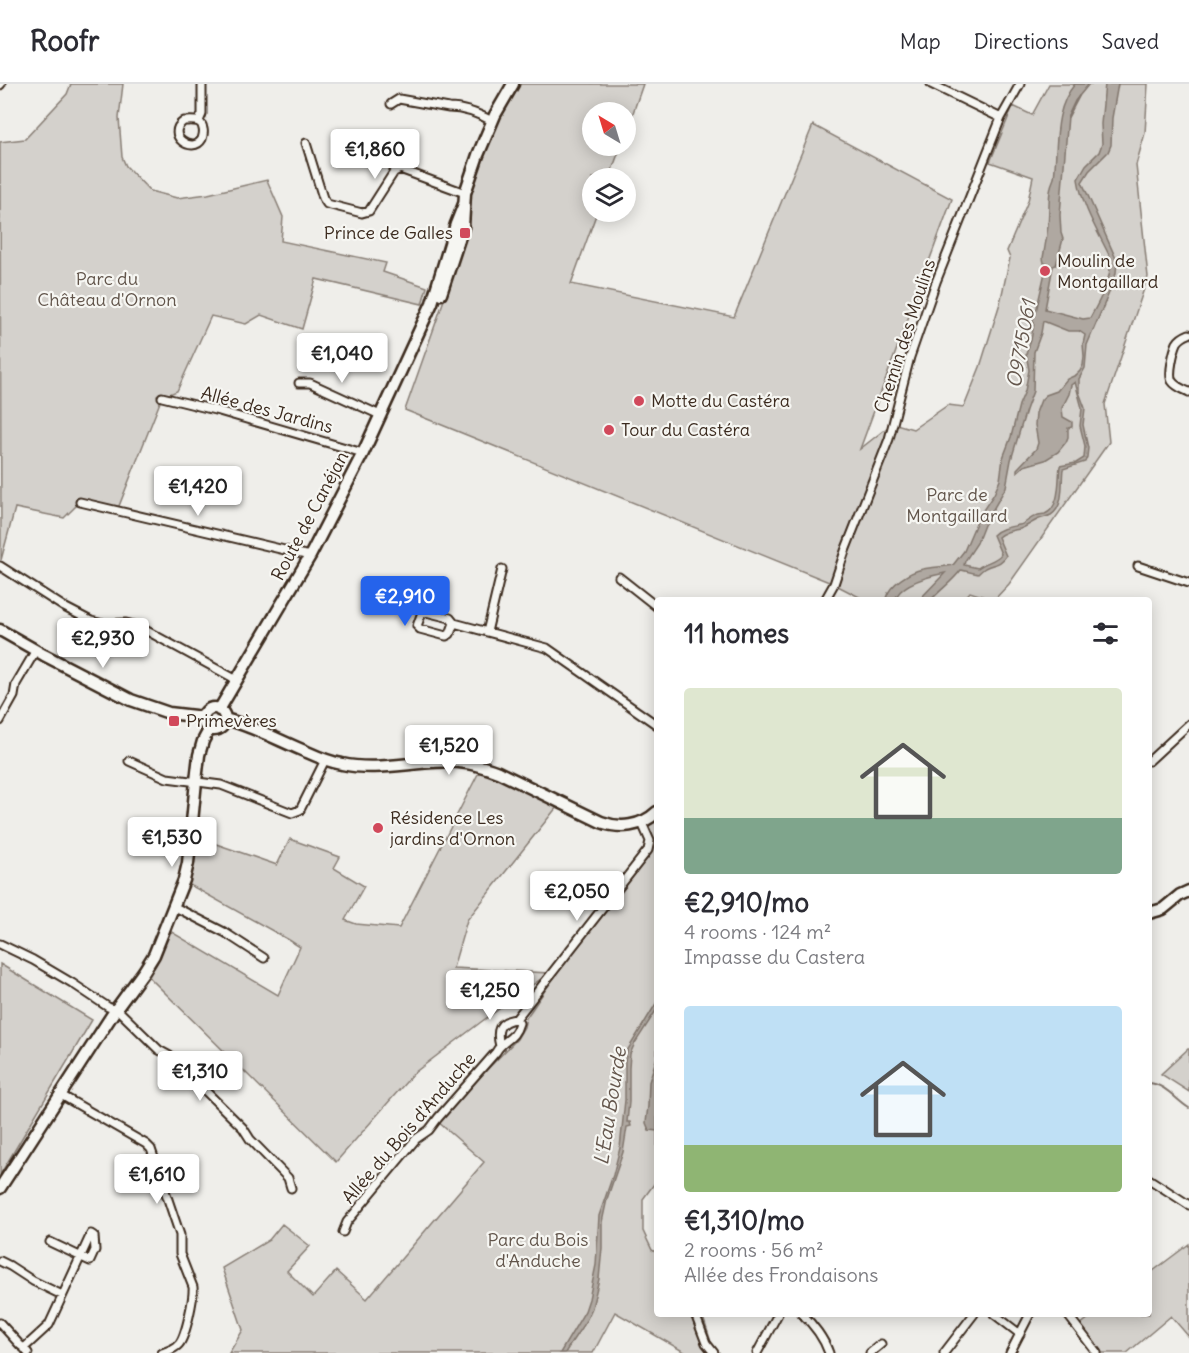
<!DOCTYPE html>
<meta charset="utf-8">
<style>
:root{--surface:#fff;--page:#f2f2f3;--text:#2b2b33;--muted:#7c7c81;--line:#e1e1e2;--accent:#2563eb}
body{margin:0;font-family:Delius,sans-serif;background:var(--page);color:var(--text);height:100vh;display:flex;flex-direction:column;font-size:22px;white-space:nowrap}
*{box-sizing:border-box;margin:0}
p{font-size:20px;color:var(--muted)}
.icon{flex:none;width:33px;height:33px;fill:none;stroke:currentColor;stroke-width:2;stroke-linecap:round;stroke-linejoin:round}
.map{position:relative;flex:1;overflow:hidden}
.side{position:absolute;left:654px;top:513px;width:498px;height:720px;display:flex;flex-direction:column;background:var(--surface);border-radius:6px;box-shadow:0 3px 15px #0003}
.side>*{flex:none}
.needle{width:39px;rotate:322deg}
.controls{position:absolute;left:582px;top:18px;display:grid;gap:12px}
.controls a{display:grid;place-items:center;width:54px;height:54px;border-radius:50%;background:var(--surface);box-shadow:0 3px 15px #0003;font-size:30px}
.price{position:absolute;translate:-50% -51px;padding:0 14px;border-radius:6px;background:#fff;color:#222;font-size:20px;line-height:39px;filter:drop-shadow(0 2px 3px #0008)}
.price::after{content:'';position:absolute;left:50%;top:36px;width:18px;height:14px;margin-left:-9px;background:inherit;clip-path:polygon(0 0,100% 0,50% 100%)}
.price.current{background:var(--accent);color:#fff}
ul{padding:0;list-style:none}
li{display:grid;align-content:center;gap:12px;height:318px;padding:0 30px}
li span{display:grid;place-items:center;height:186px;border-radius:6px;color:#555}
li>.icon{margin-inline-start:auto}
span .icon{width:108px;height:108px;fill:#fffc;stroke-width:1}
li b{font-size:26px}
h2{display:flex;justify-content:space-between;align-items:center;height:72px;padding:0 30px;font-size:26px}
header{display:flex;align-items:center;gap:36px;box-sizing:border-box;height:84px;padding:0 30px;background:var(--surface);border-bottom:2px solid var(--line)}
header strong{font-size:28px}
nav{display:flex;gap:33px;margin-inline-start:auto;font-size:21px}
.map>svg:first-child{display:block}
.green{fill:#d4d1cc;stroke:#887e75;stroke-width:1.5}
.water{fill:#afa8a1;stroke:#81766d;stroke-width:1.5;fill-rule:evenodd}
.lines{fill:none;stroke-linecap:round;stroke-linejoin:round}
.stream{stroke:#81766d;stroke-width:2}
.street-casing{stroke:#3b2a1e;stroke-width:11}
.secondary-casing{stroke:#3b2a1e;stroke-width:15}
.street{stroke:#f6f6f2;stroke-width:7}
.secondary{stroke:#f6f6f2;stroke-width:10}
.poi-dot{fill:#d1495b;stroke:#f6f6f2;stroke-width:2}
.labels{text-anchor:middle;stroke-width:4.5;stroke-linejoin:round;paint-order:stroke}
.poi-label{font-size:18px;fill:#3b2a1e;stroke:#f6f6f2;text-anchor:start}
.park-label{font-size:18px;fill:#61544a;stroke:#f6f6f2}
.street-label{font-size:18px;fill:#3b2a1e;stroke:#f6f6f2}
.water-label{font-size:20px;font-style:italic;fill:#64564c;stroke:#f6f6f2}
</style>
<header>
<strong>Roofr</strong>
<nav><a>Map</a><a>Directions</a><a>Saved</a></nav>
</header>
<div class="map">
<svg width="1189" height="1269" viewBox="0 0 1189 1269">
<rect width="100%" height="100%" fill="#efeeea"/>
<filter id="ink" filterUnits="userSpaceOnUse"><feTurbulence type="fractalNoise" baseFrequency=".0167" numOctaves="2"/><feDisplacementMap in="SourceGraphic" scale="12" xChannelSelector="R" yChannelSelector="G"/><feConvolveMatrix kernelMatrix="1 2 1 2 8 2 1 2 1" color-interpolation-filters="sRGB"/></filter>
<g filter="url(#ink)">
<path class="green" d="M 71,0 L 123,0 L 119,34 L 122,73 L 126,82 L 150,107 L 177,114 L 208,110 L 267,96 L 283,133 L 281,157 L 386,179 L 383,188 L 427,203 L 422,220 L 316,195 L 302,245 L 261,231 L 246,240 L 211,232 L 177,307 L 162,313 L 117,427 L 80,418 L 64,434 L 15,424 L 1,476 L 0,58 L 25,55 L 67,10 Z
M 513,0 L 643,0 L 626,49 L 626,28 L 592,28 L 592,62 L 621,62 L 609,94 L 592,94 L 592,128 L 597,128 L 571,200 L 734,233 L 813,41 L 952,115 L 860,365 L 893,339 L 913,345 L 948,321 L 964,323 L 980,283 L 1000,219 L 1010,174 L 1007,167 L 1028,117 L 1033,93 L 990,78 L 1013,22 L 1032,31 L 1049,0 L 1148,0 L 1145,49 L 1136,81 L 1148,193 L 1105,320 L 1109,358 L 1009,500 L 994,516 L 970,508 L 963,516 L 865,516 L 834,500 L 405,326 L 469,145 L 470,110 L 495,31 Z
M 479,688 L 487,689 L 557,723 L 467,836 L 453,884 L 549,889 L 481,938 L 414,989 L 336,1078 L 149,893 L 157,879 L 170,847 L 278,911 L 300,863 L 289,856 L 188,800 C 194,785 196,770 196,753 L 277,781 L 290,755 L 340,773 L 334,784 L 364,802 L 345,836 L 356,840 L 399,844 Z
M 657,728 L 657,1096 L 643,1115 L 643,1147 L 652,1166 L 657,1169 L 657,1230 L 702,1230 L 711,1258 L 705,1269 L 686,1269 L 615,1228 L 593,1269 L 229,1269 L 243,1246 L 222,1184 L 269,1156 L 282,1140 L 310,1162 L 287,1187 L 313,1213 L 336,1187 L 367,1215 L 484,1078 L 437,1037 L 517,955 L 524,943 L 526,934 L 557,889 L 648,766 L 645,743 Z
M 0,880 L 92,936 L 0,1091 Z
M 1188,965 L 1189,965 L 1189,1008 L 1161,990 Z
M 1189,1160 L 1189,1253 L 1171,1232 L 1127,1269 L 1100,1269 L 1080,1241 L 1094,1230 L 1149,1230 L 1149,1190 Z"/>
<path class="water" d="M 1075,0 L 1089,0 L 1075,17 L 1068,32 L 1060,131 L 1061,149 L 1063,155 L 1056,181 L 1053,182 L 1045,225 L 1083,235 L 1090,234 C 1100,216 1113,193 1110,173 C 1098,148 1082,122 1078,95 L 1086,81 L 1099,68 L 1102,60 L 1101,40 L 1105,0 L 1118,0 L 1112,34 L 1111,61 L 1108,68 L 1089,87 L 1082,98 L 1117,177 L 1116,189 L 1114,197 L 1087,261 L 1085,284 L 1079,295 L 1079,308 L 1085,324 L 1083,341 L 1088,364 L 1087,373 L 1085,378 L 1063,385 C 1061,399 1065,422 1051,431 C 1047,433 1041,434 1037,436 C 1031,439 1026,443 1020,445 C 1012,446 1004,448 998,453 L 1006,472 C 999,482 995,479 985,484 C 982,486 980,488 978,490 L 961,486 C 952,498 941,505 931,516 L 919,516 L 945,489 C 930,492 900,499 895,516 L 888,516 L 886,514 C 890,500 909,488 923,485 C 932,483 943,483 953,481 L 964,467 L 979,432 L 994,410 L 1000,396 L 1003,374 L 1011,353 L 1019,321 L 1025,307 L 1029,286 L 1026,270 L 1031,256 L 1034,239 L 1032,236 L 1035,232 L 1047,180 L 1044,179 L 1043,174 C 1045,163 1047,152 1048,141 C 1050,126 1047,108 1054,94 C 1058,63 1053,25 1075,0 ZM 1043,237 L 1068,247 L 1079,247 L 1085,251 L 1083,260 L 1084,272 L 1083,281 L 1080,287 L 1076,291 L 1067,295 L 1057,307 L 1046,311 L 1041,316 L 1036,329 L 1035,341 L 1038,359 L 1036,365 L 1017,385 L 1017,388 L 1024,382 L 1045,376 L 1058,368 L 1066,358 L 1068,353 L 1068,344 L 1072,343 L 1072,338 L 1063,333 L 1062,324 L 1069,310 L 1071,301 L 1075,298 L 1082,324 L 1080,342 L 1085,362 L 1084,374 L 1076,379 L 1060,382 C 1058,396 1061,423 1045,430 C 1042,431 1039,430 1036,432 C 1029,434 1026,440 1019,441 C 1010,443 1000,444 993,451 L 1001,470 C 997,477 985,478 978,484 L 964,481 L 965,477 L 977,459 L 984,441 L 1006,403 L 1011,376 L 1026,326 L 1033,307 L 1034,268 L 1041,249 Z
M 657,918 L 657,925 L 635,959 L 630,970 L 629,984 L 629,1018 L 627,1038 L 630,1038 L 631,1042 L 627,1043 L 623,1068 L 607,1115 L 602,1138 L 602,1164 L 599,1195 L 592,1224 L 587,1235 L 573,1256 L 565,1269 L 560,1269 L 585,1227 L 589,1215 L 596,1181 L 599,1132 L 613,1091 L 620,1064 L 625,1016 L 625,977 L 627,967 Z
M 657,973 L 657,1047 L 649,1046 L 646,1039 L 648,1022 L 649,998 Z"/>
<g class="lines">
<path class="stream" d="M 1068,33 L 1079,12
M 1149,999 C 1165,1000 1176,1016 1189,1024"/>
<defs>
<path id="street" d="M 931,0 L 1001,34
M 0,1 L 1,0
M 391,20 L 399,15 L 449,24 C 464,24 479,30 492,37
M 184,37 C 193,37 202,35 203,45 C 204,48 203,52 202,55 C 193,71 164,51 184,37 Z
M 199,37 L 202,30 L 202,0
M 306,59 L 323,114 L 327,120 L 362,129 L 369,127 L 394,88 L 400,85 L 465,109
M 1189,250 C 1184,252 1180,254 1177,259 C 1174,266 1168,290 1172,297 C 1176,303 1183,305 1189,308
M 299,299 L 310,299 L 380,331
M 162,313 L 219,327 L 363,369
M 80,418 L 310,472
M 0,482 L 64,523 L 91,537 L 103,540 L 126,539 L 138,542 L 237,596
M 1138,482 L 1189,499
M 619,493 L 657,523
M 825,516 L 834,500 L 845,467 L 889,355 L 910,273 L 936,198 L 1001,34 L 1020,0
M 454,539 L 450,550 L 446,552 L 420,545 L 417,542 L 421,531 L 426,528 L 450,534 L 454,539 L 547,564 L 657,641
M 487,548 L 502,485
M 0,637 L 14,612 L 16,600 L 36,566
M 129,677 L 167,694 L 221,701 L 292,729 L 300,726 L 325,676
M 1149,677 L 1189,640
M 173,822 L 224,848 L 264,874
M 0,860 L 33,876 L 72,899 L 108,923 L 119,927 L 159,966 L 170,972 L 243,1044 L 250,1055 L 288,1094 L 291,1104
M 500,962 C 496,947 498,937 516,935 L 648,766 L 650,757 L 642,739
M 61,1011 L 146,1060 L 151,1065 L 180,1151 L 180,1170 L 193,1203 C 194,1213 186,1252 179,1260 C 175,1265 168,1267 162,1269
M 1149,1095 L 1189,1121
M 343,1148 L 347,1138 L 416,1055 L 429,1046 L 438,1034 L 496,968 C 503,955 514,957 519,939 L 516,935
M 0,1177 L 10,1182 L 33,1197 L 62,1211
M 695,1230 L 706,1259 L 714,1269
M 802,1230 C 813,1240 824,1255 829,1269
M 994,1230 L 1020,1250
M 1067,1230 L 1097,1269
M 0,1239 L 20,1261 L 24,1264 L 28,1269
M 24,1264 L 49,1241 L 91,1150 L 94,1152 L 95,1166 L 90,1177 L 50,1158
M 757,1269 L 778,1230
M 870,1269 L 881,1260
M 944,1269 L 974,1230
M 1010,1269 L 1030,1230"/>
<path id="secondary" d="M 441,210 L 463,143 L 465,109 L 478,71 L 495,31 L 513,0
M 0,546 L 44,571 L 131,616 L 169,629 L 203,633
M203 635a11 11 0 1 1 22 0a11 11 0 1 1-22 0Z
M 219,626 L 310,472 L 363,369 L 432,219 L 456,140 L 464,120
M 225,635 C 253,642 280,657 307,668 C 318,673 329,678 342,680 C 383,689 425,673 467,679 C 477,681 488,684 498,688 L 601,738 C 620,745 641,743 657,728
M 1149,829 L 1163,825 L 1180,811 L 1189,807
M 0,1104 L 114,928 L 144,887 L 154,871 L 184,796 L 188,779 L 196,697 L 199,671 L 203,657 L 210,644"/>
</defs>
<use href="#street" class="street-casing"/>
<use href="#secondary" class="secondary-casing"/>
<use href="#street" class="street"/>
<use href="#secondary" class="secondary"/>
</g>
</g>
<g class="poi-dot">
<rect x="459" y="143" width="12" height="12" rx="3"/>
<circle cx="1045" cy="187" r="6"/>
<circle cx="639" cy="317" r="6"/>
<circle cx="609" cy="346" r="6"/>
<rect x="168" y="631" width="12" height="12" rx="3"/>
<circle cx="378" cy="744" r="6"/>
</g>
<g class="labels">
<g class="poi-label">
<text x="453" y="155" text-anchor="end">Prince de Galles</text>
<text x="1057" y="183">Moulin de<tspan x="1057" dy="21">Montgaillard</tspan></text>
<text x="651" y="323">Motte du Castéra</text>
<text x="621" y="352">Tour du Castéra</text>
<text x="186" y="643">Primevères</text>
<text x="390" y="740">Résidence Les<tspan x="390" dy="21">jardins d'Ornon</tspan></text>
</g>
<g class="park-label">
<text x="107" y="201">Parc du<tspan x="107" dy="21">Château d'Ornon</tspan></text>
<text x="957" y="417">Parc de<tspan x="957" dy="21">Montgaillard</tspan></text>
<text x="538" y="1162">Parc du Bois<tspan x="538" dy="21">d'Anduche</tspan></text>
</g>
<g class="street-label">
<text transform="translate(905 252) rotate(-72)" y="6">Chemin des Moulins</text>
<text transform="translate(267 326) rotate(15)" y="6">Allée des Jardins</text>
<text transform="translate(310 432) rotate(-62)" y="6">Route de Canéjan</text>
<text transform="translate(409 1044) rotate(-49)" y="6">Allée du Bois d'Anduche</text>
</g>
<g class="water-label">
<text transform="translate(1021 260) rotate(-80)" y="7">O9715061</text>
<text transform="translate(610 1022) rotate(-81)" y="7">L'Eau Bourde</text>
</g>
</g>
</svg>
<div class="controls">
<a><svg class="needle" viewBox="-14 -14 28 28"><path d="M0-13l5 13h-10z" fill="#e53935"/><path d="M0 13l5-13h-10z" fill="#7c7c81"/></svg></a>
<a><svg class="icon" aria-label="layers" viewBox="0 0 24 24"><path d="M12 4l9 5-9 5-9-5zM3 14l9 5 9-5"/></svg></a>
</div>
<b class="price" style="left:375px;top:96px">€1,860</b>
<b class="price" style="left:342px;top:300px">€1,040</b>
<b class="price" style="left:198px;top:433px">€1,420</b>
<b class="price current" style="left:405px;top:543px">€2,910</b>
<b class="price" style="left:103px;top:585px">€2,930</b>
<b class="price" style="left:449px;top:692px">€1,520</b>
<b class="price" style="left:172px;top:784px">€1,530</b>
<b class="price" style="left:577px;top:838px">€2,050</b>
<b class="price" style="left:490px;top:937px">€1,250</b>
<b class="price" style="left:200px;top:1018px">€1,310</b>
<b class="price" style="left:157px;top:1121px">€1,610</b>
<section class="side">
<h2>11 homes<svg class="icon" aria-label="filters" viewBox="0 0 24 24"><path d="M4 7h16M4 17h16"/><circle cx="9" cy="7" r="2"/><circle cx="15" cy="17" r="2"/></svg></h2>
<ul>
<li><span style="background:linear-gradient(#dfe7d0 70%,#7fa58c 0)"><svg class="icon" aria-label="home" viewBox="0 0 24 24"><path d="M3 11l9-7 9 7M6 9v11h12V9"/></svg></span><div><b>€2,910/mo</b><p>4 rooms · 124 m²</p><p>Impasse du Castera</p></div></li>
<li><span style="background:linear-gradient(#bfe0f5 75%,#8fb573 0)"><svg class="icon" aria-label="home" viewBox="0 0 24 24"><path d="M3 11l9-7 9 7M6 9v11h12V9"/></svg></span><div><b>€1,310/mo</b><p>2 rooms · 56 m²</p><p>Allée des Frondaisons</p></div></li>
</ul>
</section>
</div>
